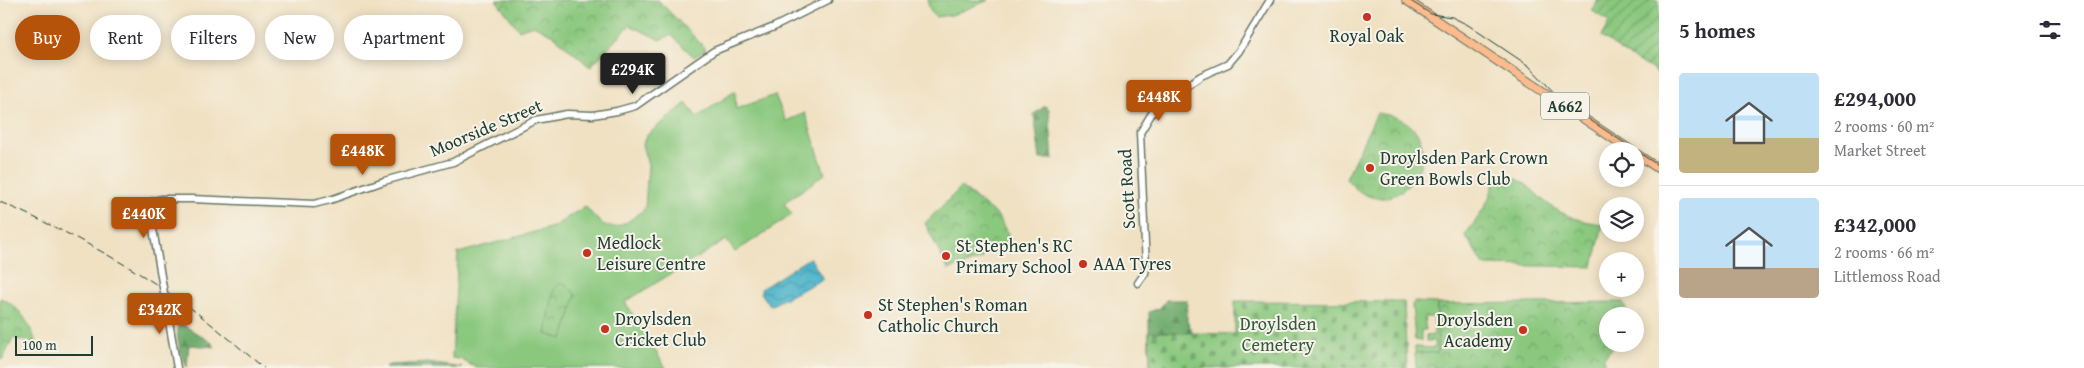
<!DOCTYPE html>
<meta charset="utf-8">
<style>
:root{--surface:#fff;--page:#f2f2f3;--text:#2b2b33;--muted:#7c7c81;--line:#e1e1e2;--accent:#b45309}
body{margin:0;font-family:"Gentium Book Plus",serif;background:var(--page);color:var(--text);height:100vh;display:flex;flex-direction:column;font-size:19px;white-space:nowrap}
*{box-sizing:border-box;margin:0}
p{font-size:16px;color:var(--muted)}
.icon{flex:none;width:28px;height:28px;fill:none;stroke:currentColor;stroke-width:2;stroke-linecap:round;stroke-linejoin:round}
.map{position:relative;flex:1;overflow:hidden}
.drawer{display:flex;flex-direction:column;background:var(--surface);width:425px}
.drawer>*{flex:none}
.banner{position:absolute;left:15px;top:15px;width:475px;height:45px;display:flex;gap:10px}
.buttons{position:absolute;left:1599px;top:142px;display:grid;gap:10px}
.buttons a{display:grid;place-items:center;width:45px;height:45px;border-radius:50%;background:var(--surface);box-shadow:0 2px 12px #0003;font-size:25px}
.scale{position:absolute;left:15px;bottom:12px;width:78px;box-sizing:border-box;padding-left:5px;border:2px solid #1f3d34;border-top:0;font-size:14px;line-height:18px;white-space:nowrap;color:#1f3d34;-webkit-text-stroke:4px #f7f3e8;paint-order:stroke}
.price{position:absolute;translate:-50% -42px;padding:0 11px;border-radius:5px;background:var(--accent);color:#fff;font-size:16px;line-height:32px;filter:drop-shadow(0 1px 2px #0008)}
.price::after{content:'';position:absolute;left:50%;top:30px;width:15px;height:11px;margin-left:-8px;background:inherit;clip-path:polygon(0 0,100% 0,50% 100%)}
.price.selected{background:#222;color:#fff}
ul{padding:0;list-style:none}
li{display:flex;align-items:center;gap:15px;height:125px;padding:0 20px}
li+li{border-top:1px solid var(--line)}
li span{display:grid;place-items:center;flex:none;width:140px;height:100px;border-radius:5px;color:#555}
li>.icon{margin-inline-start:auto}
span .icon{width:60px;height:60px;fill:#fffc;stroke-width:1}
li b{font-size:21px}
h2{display:flex;justify-content:space-between;align-items:center;height:60px;padding:0 20px;font-size:21px}
.tag{padding:0 18px;border-radius:22px;background:var(--surface);box-shadow:0 2px 12px #0003;font-size:18px;line-height:45px}
.tag.selected{background:var(--accent);color:#fff}
main{display:flex;flex:1;min-height:0}
.map>svg:first-child{display:block}
.grass{fill:#8ac87e;stroke:#548259}
.forest{fill:url(#forest-firs);stroke:#477450}
.cemetery{fill:url(#cemetery-stones);stroke:#548259}
.park{fill:url(#park-crowns);stroke:#548259}
.garden{fill:url(#garden-furrows);stroke:#548259}
.water{fill:url(#water-waves);stroke:#35787f}
.lines{fill:none;stroke-linecap:round;stroke-linejoin:round}
.tertiary-casing{stroke:#687666;stroke-width:9}
.primary-casing{stroke:#687666;stroke-width:10}
.tertiary{stroke:#fff;stroke-width:6}
.primary{stroke:#fbbb8d;stroke-width:8}
.tram{stroke:#1f3d34;stroke-width:1}
.rail{stroke:#1f3d34;stroke-width:1;stroke-dasharray:8 4;stroke-linecap:butt}
.tertiary-bridge-casing{stroke:#687666;stroke-width:9;stroke-linecap:butt}
.tertiary-bridge{stroke:#fff;stroke-width:6}
.poi-dot{fill:#c8321e;stroke:#f7f3e8;stroke-width:2}
.labels{text-anchor:middle;stroke-width:4;stroke-linejoin:round;paint-order:stroke}
.shield{fill:#f7f3e8;stroke:#60746a;stroke-width:1}
.shield-label{font-size:16px;font-weight:bold;fill:#1f3d34}
.poi-label{font-size:18px;fill:#1f3d34;stroke:#f7f3e8;text-anchor:start}
.street-label{font-size:18px;fill:#1f3d34;stroke:#f7f3e8}
.park-label{font-size:18px;fill:#345943;stroke:#f7f3e8}
</style>
<main>
<div class="map">
<svg width="1659" height="368" viewBox="0 0 1659 368">
<defs>
<pattern id="forest-firs" width="22" height="20" patternUnits="userSpaceOnUse" patternTransform="scale(1.25)"><rect width="22" height="20" fill="#6fac6d"/><path d="M5 1l3.5 6h-7zM16 11l3.5 6h-7z" fill="#5b8d5a"/></pattern>
<pattern id="cemetery-stones" width="16" height="16" patternUnits="userSpaceOnUse" patternTransform="scale(1.25)"><rect width="16" height="16" fill="#8ac87e"/><path d="M2 7V4a2 2 0 0 1 4 0v3zM10 15v-3a2 2 0 0 1 4 0v3z" fill="#70a468"/></pattern>
<pattern id="park-crowns" width="20" height="18" patternUnits="userSpaceOnUse" patternTransform="scale(1.25)"><rect width="20" height="18" fill="#8ac87e"/><path d="M2 6a3 3 0 1 1 6 0M12 15a3 3 0 1 1 6 0" fill="none" stroke="#70a468"/></pattern>
<pattern id="garden-furrows" width="10" height="10" patternUnits="userSpaceOnUse" patternTransform="scale(1.25)"><rect width="10" height="10" fill="#8ac87e"/><path d="M-1 1l2-2M0 10L10 0M9 11l2-2" fill="none" stroke="#70a468"/></pattern>
<pattern id="water-waves" width="16" height="10" patternUnits="userSpaceOnUse" patternTransform="scale(1.25)"><rect width="16" height="10" fill="#4bb3ca"/><path d="M0 5q4-4 8 0t8 0" fill="none" stroke="#3e93a5"/></pattern>
</defs>
<rect width="100%" height="100%" fill="#f7f3e8"/>
<filter id="ink" filterUnits="userSpaceOnUse"><feTurbulence type="fractalNoise" baseFrequency=".02" numOctaves="2"/><feDisplacementMap in="SourceGraphic" scale="10" xChannelSelector="R" yChannelSelector="G"/><feConvolveMatrix kernelMatrix="1 2 1 2 8 2 1 2 1" color-interpolation-filters="sRGB"/></filter>
<filter id="wash" filterUnits="userSpaceOnUse"><feTurbulence type="fractalNoise" baseFrequency=".0096" numOctaves="4" result="noise"/><feDisplacementMap in="SourceGraphic" scale="20" xChannelSelector="R" yChannelSelector="G"/><feGaussianBlur stdDeviation="1.12" result="paint"/><feColorMatrix in="noise" values="0 0 0 0 0 0 0 0 0 0 0 0 0 0 0 0 0 1.4 0 .05"/><feComposite in="paint" operator="in"/></filter>
<g filter="url(#wash)">
<rect width="100%" height="100%" fill="#f0e1c3"/>
<path class="grass" d="M 927,0 L 989,0 L 952,15 L 935,17 L 931,13 Z
M 735,91 L 736,109 L 775,95 L 786,121 L 805,113 L 825,174 L 784,203 L 792,215 L 735,252 L 726,240 L 625,302 L 666,368 L 477,368 L 460,359 L 452,358 L 458,253 L 553,227 L 585,206 C 600,223 608,235 630,220 C 635,216 641,213 645,208 L 648,165 L 642,145 L 647,135 L 686,103 L 697,117 Z
M 1414,302 L 1437,303 L 1438,353 L 1415,353 L 1415,347 L 1435,348 L 1435,341 L 1426,341 L 1426,336 L 1434,335 L 1434,317 L 1424,317 L 1426,330 L 1421,330 L 1421,341 L 1415,340 L 1412,305 Z"/>
<path class="forest" d="M 1045,106 L 1049,109 L 1053,159 L 1040,159 L 1034,114 Z
M 1166,300 L 1187,300 L 1187,321 L 1193,333 L 1149,348 L 1149,312 L 1160,308 Z
M 179,322 L 212,343 L 215,347 L 189,345 L 187,367 C 180,354 175,337 179,322 Z
M 428,363 L 463,368 L 385,368 L 389,365 Z"/>
<path class="cemetery" d="M 1235,301 L 1404,302 L 1407,368 L 1150,368 L 1149,332 L 1235,334 Z"/>
<path class="park" d="M 496,0 L 658,0 L 706,49 L 694,57 L 671,35 L 660,40 L 630,25 L 590,67 L 553,35 L 533,25 L 519,30 Z
M 1377,113 C 1472,124 1397,245 1346,178 Z
M 1495,174 C 1524,176 1528,188 1548,204 C 1565,217 1583,222 1603,224 L 1593,267 L 1484,265 L 1465,235 C 1479,217 1493,198 1495,174 Z
M 961,187 L 997,215 L 1011,239 L 993,249 L 990,247 L 980,260 L 948,270 L 925,223 Z
M 560,284 L 566,284 L 576,295 L 563,339 L 546,334 L 554,288 Z
M 0,298 C 20,306 30,324 36,343 L 13,338 L 3,359 L 0,359 Z
M 1623,302 L 1629,316 L 1608,316 L 1608,344 L 1616,344 L 1604,357 L 1604,368 L 1416,368 L 1415,353 L 1438,353 L 1437,304 Z"/>
<path class="garden" d="M 1598,0 L 1659,0 L 1659,76 L 1652,69 L 1632,58 L 1601,37 L 1609,22 L 1591,10 Z"/>
<path class="water" d="M 809,258 L 811,259 L 823,279 L 772,305 L 769,304 L 761,293 L 761,289 Z"/>
</g>
<g filter="url(#ink)">
<g class="lines">
<defs>
<path id="tertiary" d="M 162,282 L 150,211 L 153,201 L 161,199 L 191,199 L 314,204 L 330,200 L 384,181 L 453,162 L 536,120 L 567,114 L 593,115 L 617,111 L 635,106 L 714,51 L 774,27 L 828,0
M 1138,283 L 1145,273 L 1146,267 L 1140,133 L 1152,113 L 1166,100 L 1201,76 L 1228,64 L 1239,51 L 1270,0
M 165,298 L 177,368"/>
<path id="primary" d="M 1406,0 L 1632,151
M 1635,153 L 1659,169"/>
</defs>
<use href="#tertiary" class="tertiary-casing"/>
<use href="#primary" class="primary-casing"/>
<use href="#tertiary" class="tertiary"/>
<use href="#primary" class="primary"/>
<path class="tram" d="M 1409,0 L 1431,14 L 1452,17 L 1468,25 L 1529,66 L 1563,102 L 1659,166"/>
<path class="rail" d="M 0,202 C 60,228 124,261 178,299 C 208,320 236,345 264,368"/>
<defs>
<path id="tertiary-bridge" d="M 162,282 L 165,298"/>
</defs>
<use href="#tertiary-bridge" class="tertiary-bridge-casing"/>
<use href="#tertiary-bridge" class="tertiary-bridge"/>
</g>
</g>
<g class="poi-dot">
<circle cx="1367" cy="17" r="5"/>
<circle cx="1370" cy="168" r="5"/>
<circle cx="587" cy="253" r="5"/>
<circle cx="946" cy="256" r="5"/>
<circle cx="1083" cy="264" r="5"/>
<circle cx="868" cy="315" r="5"/>
<circle cx="605" cy="329" r="5"/>
<circle cx="1523" cy="330" r="5"/>
</g>
<g class="labels">
<rect class="shield" x="1541" y="92.5" width="48" height="27" rx="4"/>
<g class="shield-label">
<text x="1565" y="112">A662</text>
</g>
<g class="poi-label">
<text x="1367" y="42" text-anchor="middle">Royal Oak</text>
<text x="1380" y="164">Droylsden Park Crown<tspan x="1380" dy="21">Green Bowls Club</tspan></text>
<text x="597" y="249">Medlock<tspan x="597" dy="21">Leisure Centre</tspan></text>
<text x="956" y="252">St Stephen's RC<tspan x="956" dy="21">Primary School</tspan></text>
<text x="1093" y="270">AAA Tyres</text>
<text x="878" y="311">St Stephen's Roman<tspan x="878" dy="21">Catholic Church</tspan></text>
<text x="615" y="325">Droylsden<tspan x="615" dy="21">Cricket Club</tspan></text>
<text x="1513" y="326" text-anchor="end">Droylsden<tspan x="1513" dy="21">Academy</tspan></text>
</g>
<g class="street-label">
<text transform="translate(486 128) rotate(-23)" y="6">Moorside Street</text>
<text transform="translate(1127 189) rotate(-93)" y="6">Scott Road</text>
</g>
<g class="park-label">
<text x="1278" y="330">Droylsden<tspan x="1278" dy="21">Cemetery</tspan></text>
</g>
</g>
</svg>
<div class="buttons">
<a><svg class="icon" aria-label="locate" viewBox="0 0 24 24"><circle cx="12" cy="12" r="6"/><path d="M12 2v4M12 18v4M2 12h4M18 12h4"/></svg></a>
<a><svg class="icon" aria-label="layers" viewBox="0 0 24 24"><path d="M12 4l9 5-9 5-9-5zM3 14l9 5 9-5"/></svg></a>
<a>+</a>
<a>−</a>
</div>
<div class="scale">100 m</div>
<b class="price selected" style="left:633px;top:95px">£294K</b>
<b class="price" style="left:1159px;top:122px">£448K</b>
<b class="price" style="left:363px;top:176px">£448K</b>
<b class="price" style="left:144px;top:239px">£440K</b>
<b class="price" style="left:160px;top:335px">£342K</b>
<div class="banner">
<a class="tag selected">Buy</a>
<a class="tag">Rent</a>
<a class="tag">Filters</a>
<a class="tag">New</a>
<a class="tag">Apartment</a>
</div>
</div>
<section class="drawer">
<h2>5 homes<svg class="icon" aria-label="filters" viewBox="0 0 24 24"><path d="M4 7h16M4 17h16"/><circle cx="9" cy="7" r="2"/><circle cx="15" cy="17" r="2"/></svg></h2>
<ul>
<li><span style="background:linear-gradient(#bfe0f5 65%,#c2b280 0)"><svg class="icon" aria-label="home" viewBox="0 0 24 24"><path d="M3 11l9-7 9 7M6 9v11h12V9"/></svg></span><div><b>£294,000</b><p>2 rooms · 60 m²</p><p>Market Street</p></div></li>
<li><span style="background:linear-gradient(#bfe0f5 70%,#b9a48a 0)"><svg class="icon" aria-label="home" viewBox="0 0 24 24"><path d="M3 11l9-7 9 7M6 9v11h12V9"/></svg></span><div><b>£342,000</b><p>2 rooms · 66 m²</p><p>Littlemoss Road</p></div></li>
</ul>
</section>
</main>
